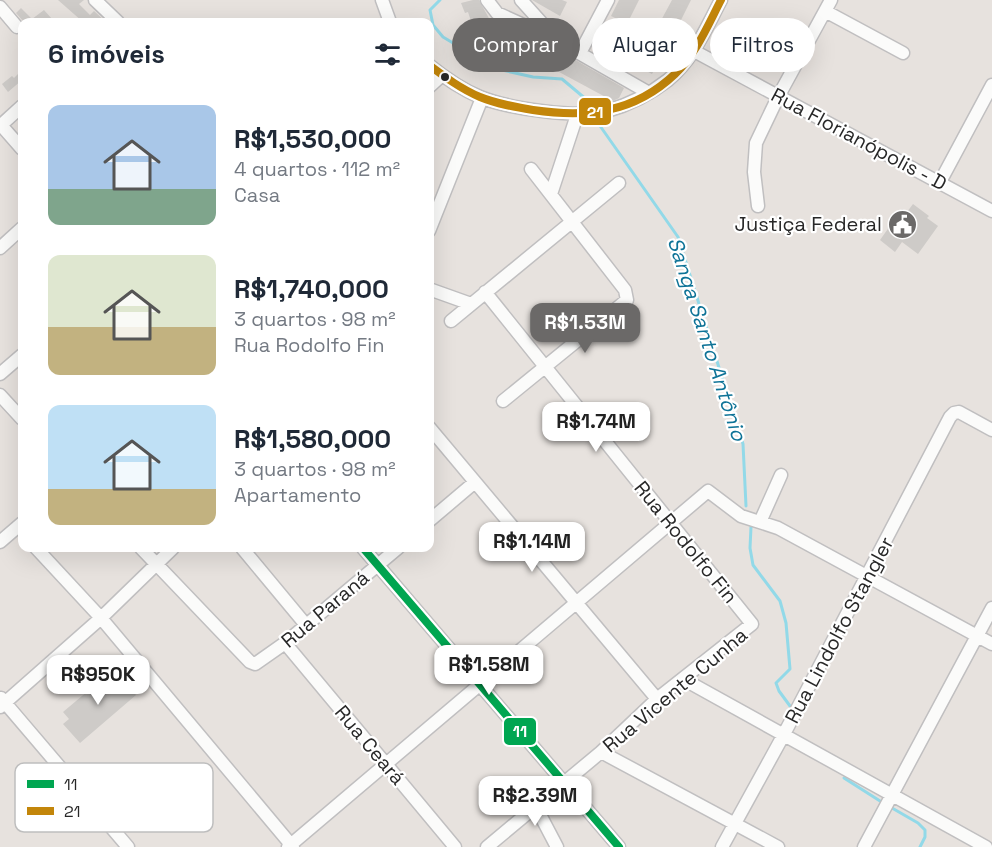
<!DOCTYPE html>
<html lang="pt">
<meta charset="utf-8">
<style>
:root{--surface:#fff;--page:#f2f2f3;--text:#1f2937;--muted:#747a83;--accent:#6b6968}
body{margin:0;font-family:"Space Grotesk",sans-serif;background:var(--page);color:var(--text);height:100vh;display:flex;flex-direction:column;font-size:22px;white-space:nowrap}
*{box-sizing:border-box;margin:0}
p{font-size:20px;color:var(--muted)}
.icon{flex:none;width:33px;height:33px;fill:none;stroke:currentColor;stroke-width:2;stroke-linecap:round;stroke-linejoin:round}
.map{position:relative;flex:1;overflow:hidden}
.drawer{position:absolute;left:18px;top:18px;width:416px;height:534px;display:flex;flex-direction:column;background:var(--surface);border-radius:12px;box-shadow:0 6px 24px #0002}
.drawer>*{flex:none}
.top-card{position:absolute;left:452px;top:18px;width:450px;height:54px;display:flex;gap:12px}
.price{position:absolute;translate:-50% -51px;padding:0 14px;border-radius:12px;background:#fff;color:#222;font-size:20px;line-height:39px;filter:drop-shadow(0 2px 3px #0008)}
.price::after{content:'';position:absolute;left:50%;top:36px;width:18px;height:14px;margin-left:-9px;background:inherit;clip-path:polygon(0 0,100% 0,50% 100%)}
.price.on{background:var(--accent);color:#fff}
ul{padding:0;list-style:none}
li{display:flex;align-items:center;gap:18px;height:150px;padding:0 30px}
li span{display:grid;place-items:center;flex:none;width:168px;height:120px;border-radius:12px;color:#555}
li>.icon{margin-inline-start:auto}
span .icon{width:72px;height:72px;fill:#fffc;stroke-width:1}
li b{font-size:26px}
h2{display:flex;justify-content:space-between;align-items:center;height:72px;padding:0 30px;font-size:26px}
.tag{padding:0 21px;border-radius:27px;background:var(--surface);box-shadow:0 6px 24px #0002;font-size:21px;line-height:54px}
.tag.on{background:var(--accent);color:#fff}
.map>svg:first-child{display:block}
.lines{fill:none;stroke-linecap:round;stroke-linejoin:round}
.stream{stroke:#92d9e8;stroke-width:3}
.building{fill:#cecbc8}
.minor-casing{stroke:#c0bfc0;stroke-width:15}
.minor{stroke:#fbfbfa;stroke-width:12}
.bus-1-casing{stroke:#fff;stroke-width:12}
.bus-2-casing{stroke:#fff;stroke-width:12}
.bus-1{stroke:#00a651;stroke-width:8}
.bus-2{stroke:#c3860a;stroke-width:8}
.bus-dot{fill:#282828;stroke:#fff;stroke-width:2}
.labels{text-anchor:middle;stroke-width:4.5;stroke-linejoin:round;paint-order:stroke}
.street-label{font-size:20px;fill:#282828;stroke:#fff}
.poi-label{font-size:20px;fill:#282828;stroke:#fff;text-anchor:end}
.water-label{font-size:21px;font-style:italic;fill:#0e7397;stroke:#fff}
.key{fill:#fff;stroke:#bebebe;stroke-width:1.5}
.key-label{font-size:16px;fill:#282828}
.line-badge{stroke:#fff;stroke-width:2}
.badge-label{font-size:16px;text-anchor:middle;font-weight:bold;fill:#fff}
</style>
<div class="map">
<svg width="992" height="847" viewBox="0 0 992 847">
<rect width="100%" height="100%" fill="#e7e2de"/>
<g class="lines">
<path class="stream" d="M 440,0 L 430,10 L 433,25 L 443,37 L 468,52 L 502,70 L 533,77 L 562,79 L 593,105
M 598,123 L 678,237 L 743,444 L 746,506
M 751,527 L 750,548 L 753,565 L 780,601 L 786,623 L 790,669 L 776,683 L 779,691 L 790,706
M 844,778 L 880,801
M 892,808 L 918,823 L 925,830 L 925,837 L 920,847"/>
</g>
<path class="building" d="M 58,0 L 84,0 L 79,4 L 90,15 L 94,11 L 106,22 L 83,22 Z
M 473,0 L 479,0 L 491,22 L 473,27 L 468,12 L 465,13 L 461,3 Z
M 532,0 L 562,0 L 567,2 L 560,16 Z
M 619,0 L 639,0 L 627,24 L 611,16 Z
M 672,0 L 691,0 L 672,38 L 674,39 L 669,50 L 653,42 L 661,27 L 658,26 Z
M 21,8 L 32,19 L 44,10 L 52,19 L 49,22 L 24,22 L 16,13 Z
M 500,24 L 551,46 L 624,88 L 619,98 L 613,101 L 520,51 L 519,54 L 492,40 Z
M 605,33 L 659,60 L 652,74 L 598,45 Z
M 22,70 L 22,80 L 8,92 L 2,84 L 12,76 L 14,78 Z
M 913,204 L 929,216 L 927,218 L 938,226 L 918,254 L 902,242 L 895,252 L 880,240 L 902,209 L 907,212 Z
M 114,669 L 136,695 L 80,743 L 63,724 L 69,719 L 63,712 Z"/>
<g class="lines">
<defs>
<path id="minor" d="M 95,0 L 118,22
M 382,0 L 390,22
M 487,0 L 497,13 L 552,38
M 521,0 L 558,41 L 649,93
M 0,7 L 17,27
M 825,11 L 903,53
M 694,51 L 992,211
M 580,53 L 608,0
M 429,65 C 445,78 461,89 480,97 C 507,108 578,119 607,111 C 628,105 650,94 668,80 C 693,60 706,28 721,0
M 429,87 L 442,75
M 0,124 L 22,149
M 0,126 L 22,106
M 940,182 L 992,85
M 551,194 L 577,115
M 758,206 L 754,172 L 756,143 L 778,97 L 831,0
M 429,231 L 482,98
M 0,248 L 22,228
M 429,289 L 471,304
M 485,292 L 752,624 L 657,699 L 601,752 L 487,847
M 451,321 L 619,183
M 0,374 L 22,355
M 0,395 L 22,419
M 503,401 L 627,300 L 625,290 L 531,169
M 429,427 L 657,699
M 429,521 L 475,482
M 760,522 L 781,475
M 0,542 L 22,523
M 36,548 L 101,618 L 293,847
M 141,548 L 250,662 L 255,664 L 285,643 L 398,548
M 242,548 L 306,625
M 363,548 L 619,847
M 285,643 L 455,847
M 683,679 L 986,847
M 1,698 L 128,847
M 0,707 L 101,618 L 173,548
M 601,752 L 778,847
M 536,807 L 557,847
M 288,847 L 708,491 L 741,516 L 778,528 L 992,644
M 722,847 L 783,736 L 950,417 L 954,413 L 959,412 L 992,430
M 864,847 L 992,608"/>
</defs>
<use href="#minor" class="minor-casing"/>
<use href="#minor" class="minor"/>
<defs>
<path id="bus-1" d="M 363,548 L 619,847"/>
<path id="bus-2" d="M 429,65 C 445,77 461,89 480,97 C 497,104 515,107 533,110 C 587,118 634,113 675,74 C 696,54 708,25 721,0"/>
</defs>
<use href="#bus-1" class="bus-1-casing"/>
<use href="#bus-2" class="bus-2-casing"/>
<use href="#bus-1" class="bus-1"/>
<use href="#bus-2" class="bus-2"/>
</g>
<defs>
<symbol id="civic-disc" viewBox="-11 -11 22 22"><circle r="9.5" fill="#6b6968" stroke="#fff"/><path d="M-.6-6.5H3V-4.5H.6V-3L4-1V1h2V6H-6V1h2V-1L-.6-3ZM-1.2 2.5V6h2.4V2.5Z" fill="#fff"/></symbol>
</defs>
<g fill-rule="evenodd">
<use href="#civic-disc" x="886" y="208" width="33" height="33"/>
</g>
<circle class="bus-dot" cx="445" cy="77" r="5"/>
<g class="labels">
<g class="street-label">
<text transform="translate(859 139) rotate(28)" y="7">Rua Florianópolis - D</text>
<text transform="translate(686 542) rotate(51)" y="7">Rua Rodolfo Fin</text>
<text transform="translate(325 609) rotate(-40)" y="7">Rua Paraná</text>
<text transform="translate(839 630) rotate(-62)" y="7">Rua Lindolfo Stangler</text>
<text transform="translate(675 690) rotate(-40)" y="7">Rua Vicente Cunha</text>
<text transform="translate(370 745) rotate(50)" y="7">Rua Ceará</text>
</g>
<g class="poi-label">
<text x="882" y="231">Justiça Federal</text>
</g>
<g class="water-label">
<text transform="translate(707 339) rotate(72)" y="7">Sanga Santo Antônio</text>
</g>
</g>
<rect x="15" y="763" width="198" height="69" rx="9" class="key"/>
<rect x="27" y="780" width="27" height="8" fill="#00a651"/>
<rect x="27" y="807" width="27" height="8" fill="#c3860a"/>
<g class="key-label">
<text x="64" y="790">11</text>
<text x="64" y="817">21</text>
</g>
<g class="line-badge">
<rect x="578" y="97" width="34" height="29" rx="6" fill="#c3860a"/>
<rect x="503" y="717" width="34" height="29" rx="6" fill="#00a651"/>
</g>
<g class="badge-label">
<text x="595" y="118">21</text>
<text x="520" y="737">11</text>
</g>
</svg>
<b class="price on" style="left:585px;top:354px">R$1.53M</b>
<b class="price" style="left:596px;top:453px">R$1.74M</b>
<b class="price" style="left:532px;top:573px">R$1.14M</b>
<b class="price" style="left:489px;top:696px">R$1.58M</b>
<b class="price" style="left:98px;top:706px">R$950K</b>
<b class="price" style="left:535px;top:827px">R$2.39M</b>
<div class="top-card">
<a class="tag on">Comprar</a>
<a class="tag">Alugar</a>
<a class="tag">Filtros</a>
</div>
<section class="drawer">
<h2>6 imóveis<svg class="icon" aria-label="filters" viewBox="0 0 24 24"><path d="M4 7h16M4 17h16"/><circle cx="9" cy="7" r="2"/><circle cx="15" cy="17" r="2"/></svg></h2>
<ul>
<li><span style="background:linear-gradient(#a9c7e8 70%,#7fa58c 0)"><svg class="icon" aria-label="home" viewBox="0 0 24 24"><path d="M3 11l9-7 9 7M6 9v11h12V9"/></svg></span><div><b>R$1,530,000</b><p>4 quartos · 112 m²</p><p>Casa</p></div></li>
<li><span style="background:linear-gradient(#dfe7d0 60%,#c2b280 0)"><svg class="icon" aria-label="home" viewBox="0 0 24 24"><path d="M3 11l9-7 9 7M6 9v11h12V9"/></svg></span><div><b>R$1,740,000</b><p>3 quartos · 98 m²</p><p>Rua Rodolfo Fin</p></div></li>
<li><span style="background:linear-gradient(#bfe0f5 70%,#c2b280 0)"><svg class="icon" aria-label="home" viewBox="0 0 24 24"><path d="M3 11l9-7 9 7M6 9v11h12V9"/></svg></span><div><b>R$1,580,000</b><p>3 quartos · 98 m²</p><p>Apartamento</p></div></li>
</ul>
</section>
</div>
